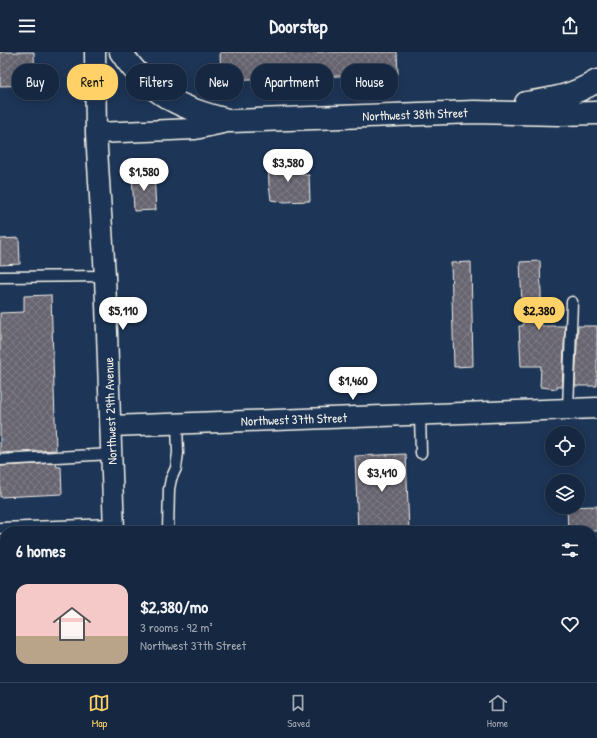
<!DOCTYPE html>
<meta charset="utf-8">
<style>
:root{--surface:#162841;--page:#23344c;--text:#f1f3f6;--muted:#9ea6b1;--line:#35445a;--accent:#ffd166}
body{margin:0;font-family:"Patrick Hand",sans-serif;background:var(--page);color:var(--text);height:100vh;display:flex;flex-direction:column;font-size:15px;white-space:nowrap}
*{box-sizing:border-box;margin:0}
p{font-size:13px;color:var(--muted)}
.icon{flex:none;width:22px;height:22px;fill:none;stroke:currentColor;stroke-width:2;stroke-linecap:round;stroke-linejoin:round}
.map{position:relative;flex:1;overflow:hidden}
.sheet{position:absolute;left:0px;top:474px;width:597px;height:156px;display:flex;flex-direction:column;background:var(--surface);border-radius:16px 16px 0 0;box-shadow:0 2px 10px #0003,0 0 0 1px var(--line)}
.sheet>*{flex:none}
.hud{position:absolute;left:12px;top:12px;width:573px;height:36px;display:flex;gap:8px}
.tools{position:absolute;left:545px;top:374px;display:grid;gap:8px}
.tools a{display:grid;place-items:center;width:40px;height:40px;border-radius:50%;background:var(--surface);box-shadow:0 2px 10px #0003,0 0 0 1px var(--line);font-size:20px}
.price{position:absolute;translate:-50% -34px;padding:0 9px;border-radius:14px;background:#fff;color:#222;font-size:13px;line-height:26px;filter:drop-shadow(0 1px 2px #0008)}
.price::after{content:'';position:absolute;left:50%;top:24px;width:12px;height:9px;margin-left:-6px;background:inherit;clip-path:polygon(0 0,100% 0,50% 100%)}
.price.current{background:var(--accent);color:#111}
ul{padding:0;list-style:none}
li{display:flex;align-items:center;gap:12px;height:100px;padding:0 16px}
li+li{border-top:1px solid var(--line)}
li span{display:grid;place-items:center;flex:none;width:112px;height:80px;border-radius:12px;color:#555}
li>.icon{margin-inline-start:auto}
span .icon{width:48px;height:48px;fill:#fffc;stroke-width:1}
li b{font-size:17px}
h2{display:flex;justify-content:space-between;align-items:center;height:48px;padding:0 16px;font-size:17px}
.pill{padding:0 14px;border-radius:16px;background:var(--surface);box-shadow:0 2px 10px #0003,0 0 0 1px var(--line);font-size:14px;line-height:36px}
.pill.current{background:var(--accent);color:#111}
header{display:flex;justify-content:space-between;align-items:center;height:52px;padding:0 16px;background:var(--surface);font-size:18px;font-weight:700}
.dock{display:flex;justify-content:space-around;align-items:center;height:56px;border-top:1px solid var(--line);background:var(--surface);font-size:11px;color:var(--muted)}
.dock a{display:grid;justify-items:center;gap:2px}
.dock .current{color:var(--accent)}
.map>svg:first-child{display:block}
.building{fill:url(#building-cross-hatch);stroke:#f4f1e8}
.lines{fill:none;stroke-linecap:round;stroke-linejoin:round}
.service-casing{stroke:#f4f1e8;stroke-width:13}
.minor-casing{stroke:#f4f1e8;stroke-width:23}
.primary-casing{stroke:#f4f1e8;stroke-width:25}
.service{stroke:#1d3557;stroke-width:10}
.minor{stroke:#1d3557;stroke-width:20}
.primary{stroke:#1d3557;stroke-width:22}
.labels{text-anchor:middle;stroke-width:3;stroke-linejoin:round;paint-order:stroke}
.street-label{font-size:13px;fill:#f4f1e8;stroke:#1d3557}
</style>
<header><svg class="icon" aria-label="menu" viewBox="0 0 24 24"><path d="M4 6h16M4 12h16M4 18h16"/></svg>Doorstep<svg class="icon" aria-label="share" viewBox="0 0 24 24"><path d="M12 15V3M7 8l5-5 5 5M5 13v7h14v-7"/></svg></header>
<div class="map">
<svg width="597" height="630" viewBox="0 0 597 630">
<defs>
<pattern id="building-cross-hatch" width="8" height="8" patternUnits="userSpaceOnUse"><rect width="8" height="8" fill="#676571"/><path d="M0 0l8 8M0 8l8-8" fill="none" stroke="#7d7c85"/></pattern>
</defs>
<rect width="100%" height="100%" fill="#1d3557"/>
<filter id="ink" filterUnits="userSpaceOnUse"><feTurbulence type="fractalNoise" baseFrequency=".025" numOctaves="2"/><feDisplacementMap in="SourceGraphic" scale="8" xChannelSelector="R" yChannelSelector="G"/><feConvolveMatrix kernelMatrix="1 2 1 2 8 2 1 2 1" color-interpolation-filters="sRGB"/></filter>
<g filter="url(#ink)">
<path class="building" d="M 0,0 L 34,0 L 35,33 L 0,34 Z
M 220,0 L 397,0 L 398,22 L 221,28 Z
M 286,109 L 287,114 L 302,113 L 302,123 L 309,123 L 310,149 L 283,150 L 271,148 L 269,133 L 268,110 Z
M 154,120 L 156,158 L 134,159 L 132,121 Z
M 19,186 L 20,212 L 0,213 L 0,187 Z
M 540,209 L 542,274 L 565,274 L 562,335 L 557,335 L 557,337 L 540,335 L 541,314 L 521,314 L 519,274 L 523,274 L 520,210 Z
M 471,210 L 473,314 L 454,315 L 451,211 Z
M 51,243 L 56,398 L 0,401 L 0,261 L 24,260 L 24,244 Z
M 578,274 L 597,274 L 597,334 L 575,334 Z
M 406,402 L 409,479 L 358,479 L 355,404 Z
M 56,411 L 57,415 L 61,415 L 62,442 L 0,445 L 0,414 Z
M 597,454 L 597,479 L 568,479 L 567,455 Z"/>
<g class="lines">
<defs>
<path id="service" d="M 0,225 L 105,224
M 568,357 L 572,250
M 420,363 L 421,401
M 0,408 L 112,402
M 0,476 L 114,472
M 168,479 L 169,437 L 171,427 L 176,416 L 178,401 L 177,371
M 592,527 L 597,527
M 592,592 L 597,592
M 528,625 L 528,630
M 580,625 L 580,630
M 350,627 L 350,630
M 442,629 L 442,630"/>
<path id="minor" d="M 95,0 L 96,81 L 105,224 L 114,479
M 96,81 L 195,77 L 232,69
M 111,374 L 597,356
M 121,625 L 121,630"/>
<path id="primary" d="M 121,0 C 149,43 184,58 232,69 L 474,60 L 560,62 L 597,61
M 526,51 C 554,47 572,44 597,29"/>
</defs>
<use href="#service" class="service-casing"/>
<use href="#minor" class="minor-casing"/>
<use href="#primary" class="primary-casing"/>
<use href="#service" class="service"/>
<use href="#minor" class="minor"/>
<use href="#primary" class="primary"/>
</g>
</g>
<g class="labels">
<g class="street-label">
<text transform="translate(415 62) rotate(-2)" y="5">Northwest 38th Street</text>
<text transform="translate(110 359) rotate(-92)" y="5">Northwest 29th Avenue</text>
<text transform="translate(294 367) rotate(-2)" y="5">Northwest 37th Street</text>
</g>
</g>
</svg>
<div class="tools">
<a><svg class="icon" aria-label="locate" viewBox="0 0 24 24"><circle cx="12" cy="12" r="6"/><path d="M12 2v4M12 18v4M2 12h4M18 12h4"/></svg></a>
<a><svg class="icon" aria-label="layers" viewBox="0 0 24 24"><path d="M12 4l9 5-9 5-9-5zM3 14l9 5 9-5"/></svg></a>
</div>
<b class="price" style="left:288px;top:131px">$3,580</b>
<b class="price" style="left:144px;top:140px">$1,580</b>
<b class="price" style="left:123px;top:279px">$5,110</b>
<b class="price current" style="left:539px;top:279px">$2,380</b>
<b class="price" style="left:353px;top:349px">$1,460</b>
<b class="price" style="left:382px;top:441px">$3,410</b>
<div class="hud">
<a class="pill">Buy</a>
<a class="pill current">Rent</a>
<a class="pill">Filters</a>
<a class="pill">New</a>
<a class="pill">Apartment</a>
<a class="pill">House</a>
</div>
<section class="sheet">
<h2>6 homes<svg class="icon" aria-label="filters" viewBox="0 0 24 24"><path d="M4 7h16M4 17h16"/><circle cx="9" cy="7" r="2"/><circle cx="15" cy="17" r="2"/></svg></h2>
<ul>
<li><span style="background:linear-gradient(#f6c9c9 65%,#b9a48a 0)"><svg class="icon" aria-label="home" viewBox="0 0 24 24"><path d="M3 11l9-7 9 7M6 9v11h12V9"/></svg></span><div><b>$2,380/mo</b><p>3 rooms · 92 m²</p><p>Northwest 37th Street</p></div><svg class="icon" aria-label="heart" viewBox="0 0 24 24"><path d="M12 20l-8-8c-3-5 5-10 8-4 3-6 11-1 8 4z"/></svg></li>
</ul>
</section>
</div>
<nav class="dock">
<a class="current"><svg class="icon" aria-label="map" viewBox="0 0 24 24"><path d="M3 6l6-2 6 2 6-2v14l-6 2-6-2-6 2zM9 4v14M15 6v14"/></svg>Map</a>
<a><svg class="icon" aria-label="saved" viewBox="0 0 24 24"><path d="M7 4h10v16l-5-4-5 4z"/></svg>Saved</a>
<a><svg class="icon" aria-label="home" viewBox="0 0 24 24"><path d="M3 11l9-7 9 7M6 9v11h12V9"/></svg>Home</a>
</nav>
